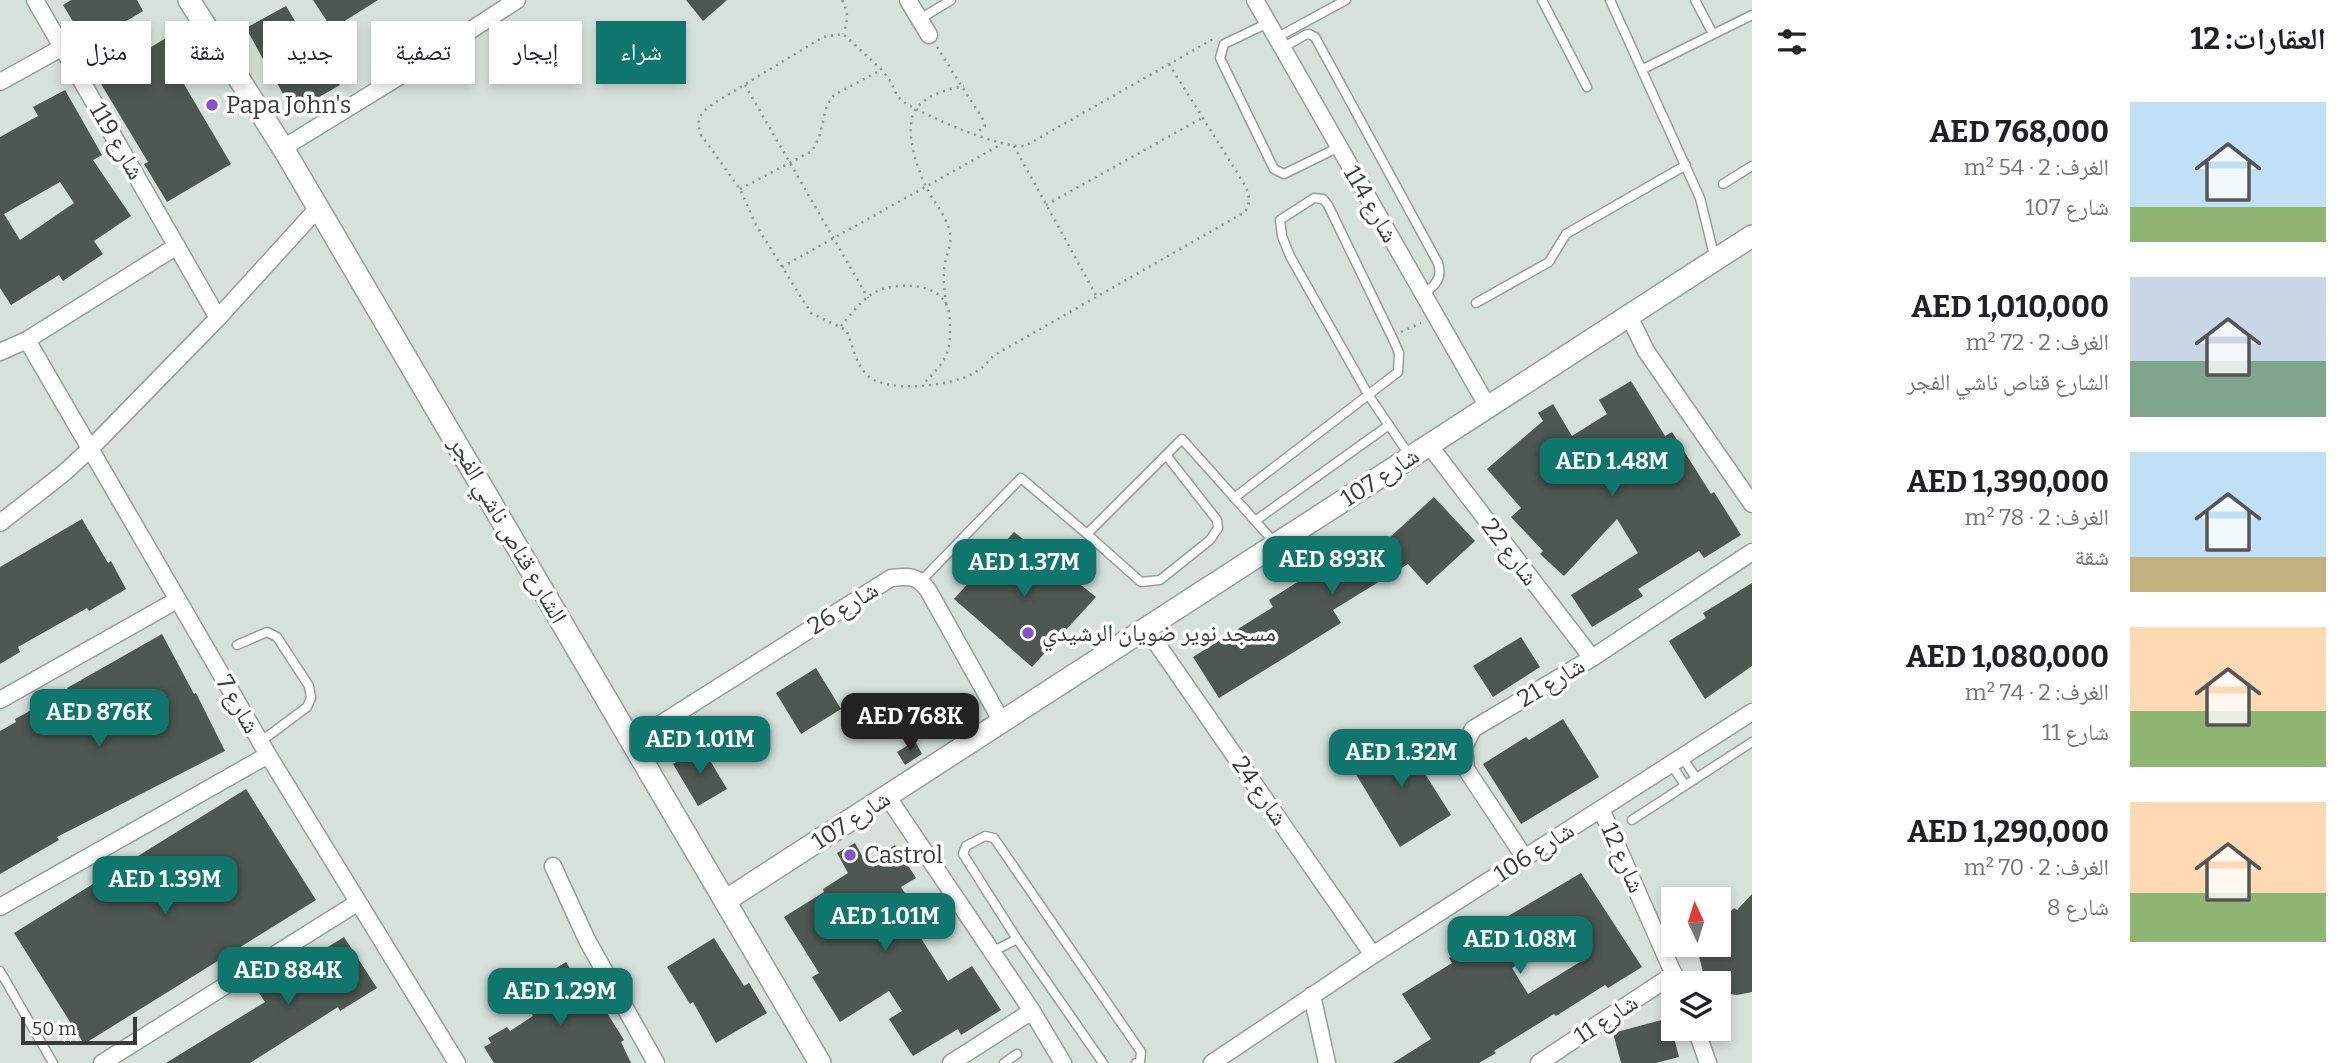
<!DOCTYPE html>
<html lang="ar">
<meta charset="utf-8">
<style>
:root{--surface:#fff;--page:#f6f6f6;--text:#202124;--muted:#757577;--accent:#0f766e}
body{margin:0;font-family:Bitter,"Noto Naskh Arabic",serif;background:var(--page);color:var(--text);direction:rtl;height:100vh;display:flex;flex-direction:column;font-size:26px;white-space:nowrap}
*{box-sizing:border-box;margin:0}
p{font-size:23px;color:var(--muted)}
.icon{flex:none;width:38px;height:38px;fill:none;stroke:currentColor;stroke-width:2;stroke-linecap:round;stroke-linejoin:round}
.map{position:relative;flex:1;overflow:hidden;direction:ltr}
.side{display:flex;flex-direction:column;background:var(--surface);width:595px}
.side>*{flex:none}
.top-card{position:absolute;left:21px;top:21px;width:665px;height:63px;direction:rtl;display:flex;gap:14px}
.needle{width:46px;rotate:356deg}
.tools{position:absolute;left:1661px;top:887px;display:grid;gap:14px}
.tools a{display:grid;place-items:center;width:70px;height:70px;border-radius:0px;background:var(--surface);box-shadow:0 4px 10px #0003;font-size:35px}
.scale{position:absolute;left:21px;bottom:18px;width:116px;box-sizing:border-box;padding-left:7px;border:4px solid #383d3a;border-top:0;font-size:19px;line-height:24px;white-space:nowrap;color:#383d3a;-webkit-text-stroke:5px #fff;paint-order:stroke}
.price{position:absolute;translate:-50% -60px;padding:0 16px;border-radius:14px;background:var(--accent);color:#fff;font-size:23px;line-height:46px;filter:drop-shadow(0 2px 4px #0008)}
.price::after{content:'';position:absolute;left:50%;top:42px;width:21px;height:16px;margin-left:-10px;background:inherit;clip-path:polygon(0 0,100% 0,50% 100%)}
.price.selected{background:#222;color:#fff}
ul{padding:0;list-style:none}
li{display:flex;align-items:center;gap:21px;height:175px;padding:0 21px}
li span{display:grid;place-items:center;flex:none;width:196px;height:140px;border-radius:0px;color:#555}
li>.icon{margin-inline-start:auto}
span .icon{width:84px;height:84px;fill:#fffc;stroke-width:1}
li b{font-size:30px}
h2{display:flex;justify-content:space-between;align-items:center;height:84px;padding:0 21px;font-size:30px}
.pill{padding:0 24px;border-radius:0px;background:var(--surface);box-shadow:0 4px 10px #0003;font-size:24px;line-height:63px}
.pill.selected{background:var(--accent);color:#fff}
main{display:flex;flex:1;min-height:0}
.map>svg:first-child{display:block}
.building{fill:#4e5752;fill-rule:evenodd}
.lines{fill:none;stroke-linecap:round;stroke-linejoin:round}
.service-casing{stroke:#959e99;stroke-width:11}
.minor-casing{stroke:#959e99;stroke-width:19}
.tertiary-casing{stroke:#959e99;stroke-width:24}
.path{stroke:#8c938f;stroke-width:2.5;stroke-dasharray:2 5;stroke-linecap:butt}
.service{stroke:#fff;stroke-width:8}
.minor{stroke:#fff;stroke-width:16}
.tertiary{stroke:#fff;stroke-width:21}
.poi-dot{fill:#8652ca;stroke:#fff;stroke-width:2.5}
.labels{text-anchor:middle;stroke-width:7;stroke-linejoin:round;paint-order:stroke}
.poi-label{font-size:24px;fill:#383d3a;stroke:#fff;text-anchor:start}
.street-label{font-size:24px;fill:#383d3a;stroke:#fff}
</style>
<main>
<section class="side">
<h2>العقارات: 12<svg class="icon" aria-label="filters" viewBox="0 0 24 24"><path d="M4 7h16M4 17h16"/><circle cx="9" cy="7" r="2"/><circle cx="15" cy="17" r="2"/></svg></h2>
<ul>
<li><span style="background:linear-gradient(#bfe0f5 75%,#8fb573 0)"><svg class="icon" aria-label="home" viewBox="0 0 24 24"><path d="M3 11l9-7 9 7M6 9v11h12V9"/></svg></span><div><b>AED 768,000</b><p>الغرف: 2 · 54 m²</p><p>شارع 107</p></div></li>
<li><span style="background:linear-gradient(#c9d6e8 60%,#7fa58c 0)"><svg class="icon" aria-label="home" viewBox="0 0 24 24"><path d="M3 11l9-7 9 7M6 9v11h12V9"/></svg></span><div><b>AED 1,010,000</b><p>الغرف: 2 · 72 m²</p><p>الشارع قناص ناشي الفجر</p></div></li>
<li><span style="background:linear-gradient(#bfe0f5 75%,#c2b280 0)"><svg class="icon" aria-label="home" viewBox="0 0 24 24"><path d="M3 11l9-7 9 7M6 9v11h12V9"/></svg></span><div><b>AED 1,390,000</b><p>الغرف: 2 · 78 m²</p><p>شقة</p></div></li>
<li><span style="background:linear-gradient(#ffd9b3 60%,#8fb573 0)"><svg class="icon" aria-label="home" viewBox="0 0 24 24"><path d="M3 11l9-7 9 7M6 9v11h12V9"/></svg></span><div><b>AED 1,080,000</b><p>الغرف: 2 · 74 m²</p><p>شارع 11</p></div></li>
<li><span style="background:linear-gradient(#ffd9b3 65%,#8fb573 0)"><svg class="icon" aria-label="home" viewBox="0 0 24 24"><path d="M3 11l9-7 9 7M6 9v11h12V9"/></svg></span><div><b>AED 1,290,000</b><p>الغرف: 2 · 70 m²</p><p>شارع 8</p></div></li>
</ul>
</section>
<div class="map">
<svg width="1752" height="1063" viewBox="0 0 1752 1063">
<rect width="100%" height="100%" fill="#d7e1db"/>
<path class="building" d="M 71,0 L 137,0 L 143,11 L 87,45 L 63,5 Z
M 313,0 L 378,0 L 332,29 Z
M 686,0 L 727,0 L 703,21 Z
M 286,6 L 305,38 L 264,61 L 246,28 Z
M 166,38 L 177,55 L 196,44 L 204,60 L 186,70 L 188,74 L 181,79 L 231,164 L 167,202 L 144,164 L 148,162 L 98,79 Z
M 324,57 L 340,85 L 293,112 L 277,83 Z
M 65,90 L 102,155 L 93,160 L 131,216 L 94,241 L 103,254 L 63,281 L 59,275 L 11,305 L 0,288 L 0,137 L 38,116 L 33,107 ZM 60,182 L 74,203 L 20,240 L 4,214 Z
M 1631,381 L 1665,436 L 1672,432 L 1711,494 L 1714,492 L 1741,535 L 1704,558 L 1699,551 L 1638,589 L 1643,596 L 1592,627 L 1571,595 L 1638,553 L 1617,519 L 1564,576 L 1540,554 L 1543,551 L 1511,517 L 1521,508 L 1487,469 L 1543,421 L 1538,413 L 1553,404 L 1572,436 L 1607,414 L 1599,400 Z
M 1434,497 L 1475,541 L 1427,585 L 1408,564 L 1333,610 L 1341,623 L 1219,698 L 1193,657 L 1273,607 L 1269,600 L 1328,563 L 1326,561 L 1367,536 L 1376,550 Z
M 82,519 L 108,563 L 111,561 L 126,589 L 89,611 L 87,608 L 18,647 L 20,652 L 0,664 L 0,567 Z
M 1014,532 L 1096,597 L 1032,667 L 954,599 Z
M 1752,583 L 1752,666 L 1705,699 L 1669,641 L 1706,618 L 1703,613 Z
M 162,634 L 194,694 L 196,693 L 225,751 L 57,837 L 59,840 L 0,874 L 0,731 L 16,722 L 15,719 L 68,690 L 67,688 Z
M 1521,637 L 1540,667 L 1493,697 L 1473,666 Z
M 816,668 L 841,709 L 801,734 L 776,693 Z
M 1563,719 L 1599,777 L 1521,824 L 1483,764 L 1526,737 L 1529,740 Z
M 1407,731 L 1428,765 L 1422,769 L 1451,815 L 1400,847 L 1351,766 Z
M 915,741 L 922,754 L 905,765 L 897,752 Z
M 702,747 L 727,789 L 698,806 L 673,764 Z
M 246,789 L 316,900 L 84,1044 L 14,933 Z
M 855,843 L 866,863 L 895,845 L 916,878 L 901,887 L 923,922 L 914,927 L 948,981 L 972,966 L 1001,1010 L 961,1035 L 958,1029 L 913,1056 L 889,1019 L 902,1011 L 889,991 L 840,1022 L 812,977 L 819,973 L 784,917 L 824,892 L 823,889 L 848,873 L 837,853 Z
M 1581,873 L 1642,967 L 1608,988 L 1605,985 L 1556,1016 L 1554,1014 L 1494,1051 L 1496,1053 L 1479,1063 L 1393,1063 L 1431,1039 L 1402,994 L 1452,963 L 1449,958 L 1497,928 L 1495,924 ZM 1572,932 L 1588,957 L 1528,994 L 1512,968 L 1567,933 L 1568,935 Z
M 1752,894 L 1752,992 L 1737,995 L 1722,993 L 1718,990 L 1718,984 L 1710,984 L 1703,972 L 1696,945 L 1718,945 L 1718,925 L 1734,908 L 1737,910 Z
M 344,937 L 377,988 L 340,1011 L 338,1007 L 250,1063 L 166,1063 L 265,1002 L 255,987 L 291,964 L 294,968 Z
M 714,938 L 744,986 L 749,983 L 767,1013 L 716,1043 L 693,1002 L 690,1004 L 667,967 Z
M 566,962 L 595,1009 L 602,1005 L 624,1040 L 621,1042 L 631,1063 L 494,1063 L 484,1047 L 491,1043 L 488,1038 L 507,1027 L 510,1031 L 533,1016 L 531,1013 L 538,1009 L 528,991 L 536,986 L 534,982 Z
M 1669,1018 L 1679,1057 L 1656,1063 L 1621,1063 L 1613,1033 Z"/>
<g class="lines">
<defs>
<path id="service" d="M 1542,0 L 1587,87
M 1610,0 L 1700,198 L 1715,259
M 1695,0 L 1713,34
M 920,19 L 951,0
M 1268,23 L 1224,44 L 1220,58 L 1274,169 L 1284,174 L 1339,147
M 1276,38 L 1346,0
M 1282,48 L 1305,35 L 1309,34 L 1315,37 L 1438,263 C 1443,278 1435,286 1423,294
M 1643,69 L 1752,15
M 1723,184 L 1752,166
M 1476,303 L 1549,262 L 1566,234 L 1686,165
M 1234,498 L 1398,372 L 1399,353 L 1392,337 L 1328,205 L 1323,199 L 1314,198 L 1280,220 L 1282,236 L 1290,256 L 1369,396 L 1410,456
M 1255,521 L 1389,425
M 1087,534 L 1141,582 L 1160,580 L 1210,540 L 1218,528 L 1217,520 L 1166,455
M 921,581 L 1021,478 L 1087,534 L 1182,439 L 1275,543
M 237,645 L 267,632 L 277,637 L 309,686 L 311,698 L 307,707 L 260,742
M 1682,757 L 1696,778
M 1671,764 L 1685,785
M 1632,820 L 1752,742
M 992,952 L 1017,939
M 0,971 L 53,1063
M 1004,1063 L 1017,1054
M 1103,1063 L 1017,939 L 963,854 L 966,846 L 985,836 L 994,838 L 1141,1052 L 1140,1061 L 1136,1063"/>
<path id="minor" d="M 35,0 L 218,318
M 908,0 L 929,35
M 1255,0 L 1488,407
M 0,82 L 63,47
M 283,148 L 405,73 L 517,0
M 1629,316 L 1646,351 L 1752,504
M 27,340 L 268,755 L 457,1063
M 0,352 L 27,340 L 177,246
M 1429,445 L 1592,658
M 0,523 L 64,473 L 91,448 L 218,318 L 318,208
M 1146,628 L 1373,955
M 0,700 L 177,600
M 632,742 L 891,578 C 909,576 917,575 928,590 L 1002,722
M 887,796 L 1032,1011 L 1063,1063
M 1601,809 L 1678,984
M 1525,858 L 1466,769 L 1464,747 L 1473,729 L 1592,658 L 1752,552
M 553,866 L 587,940 L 656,1063
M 0,907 L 268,755
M 1312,995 L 1327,1063
M 1696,1029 L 1708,1063
M 102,1063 L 357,903
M 951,1063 L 1032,1011
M 1212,1063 L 1373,955 L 1752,712
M 1539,1063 L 1674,974"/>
<path id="tertiary" d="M 189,0 L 283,148 L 820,1063
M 725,901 L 1752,236"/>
</defs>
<use href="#service" class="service-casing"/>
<use href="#minor" class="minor-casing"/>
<use href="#tertiary" class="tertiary-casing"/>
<path class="path" d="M 842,0 C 849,13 848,21 843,34
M 937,47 L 982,118 L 985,126 L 975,134
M 1169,64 L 1243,182 C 1249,193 1252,201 1245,212 L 993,356 C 987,363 981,370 972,374 C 950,386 887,394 867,375 C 855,363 853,345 846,330 L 811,313 L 756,225 L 740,189 L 701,135 C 695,118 701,112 716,102 L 823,37 L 843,34 L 882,70 L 891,82 L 897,96 L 905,103 C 929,117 998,148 1025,146 L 1215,38
M 745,85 L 868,298
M 1014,146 L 1097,297
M 740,189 L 812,151 L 819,138 L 827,105 L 834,95 L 881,70
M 1046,205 L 1202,118
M 782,267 L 1002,144
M 946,304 C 945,293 943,282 944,271 C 944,257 954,243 949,229 C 945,214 933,201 926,187 C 917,168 903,128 916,109 C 926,95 948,89 964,86
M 841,326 C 852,313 864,296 880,290 C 898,283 934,283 945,302 C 950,310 950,320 950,329 C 950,338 950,347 946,355 C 941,367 931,375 923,385
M 1401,332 L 1421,323"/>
<use href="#service" class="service"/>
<use href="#minor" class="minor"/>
<use href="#tertiary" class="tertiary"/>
</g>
<g class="poi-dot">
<circle cx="212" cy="105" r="7"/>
<circle cx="1028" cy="633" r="7"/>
<circle cx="850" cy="855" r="7"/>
</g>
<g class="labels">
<g class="poi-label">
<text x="226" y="113">Papa John's</text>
<text x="1042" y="641">مسجد نوير ضويان الرشيدي</text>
<text x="864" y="863">Castrol</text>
</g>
<g class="street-label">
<text transform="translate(117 141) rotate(60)" y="8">شارع 119</text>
<text transform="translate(1371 204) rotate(60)" y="8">شارع 114</text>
<text transform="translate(1380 477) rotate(-33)" y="8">شارع 107</text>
<text transform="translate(508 530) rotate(60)" y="8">الشارع قناص ناشي الفجر</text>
<text transform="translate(1510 552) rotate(53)" y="8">شارع 22</text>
<text transform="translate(843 608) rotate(-32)" y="8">شارع 26</text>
<text transform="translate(1551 682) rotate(-31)" y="8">شارع 21</text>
<text transform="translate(238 704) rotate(60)" y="8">شارع 7</text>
<text transform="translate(1260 791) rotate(55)" y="8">شارع 24</text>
<text transform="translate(851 820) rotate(-33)" y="8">شارع 107</text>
<text transform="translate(1534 852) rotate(-33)" y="8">شارع 106</text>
<text transform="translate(1623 858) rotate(66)" y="8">شارع 12</text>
<text transform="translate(1606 1019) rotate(-33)" y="8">شارع 11</text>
</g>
</g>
</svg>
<div class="tools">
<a><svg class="needle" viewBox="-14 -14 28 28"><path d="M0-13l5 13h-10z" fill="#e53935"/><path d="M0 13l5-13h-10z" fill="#757577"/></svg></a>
<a><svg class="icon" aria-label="layers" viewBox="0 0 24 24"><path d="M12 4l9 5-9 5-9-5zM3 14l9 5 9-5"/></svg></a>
</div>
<div class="scale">50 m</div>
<b class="price" style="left:1612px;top:498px">AED 1.48M</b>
<b class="price" style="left:1332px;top:596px">AED 893K</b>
<b class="price" style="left:1024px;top:599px">AED 1.37M</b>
<b class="price" style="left:99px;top:749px">AED 876K</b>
<b class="price selected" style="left:910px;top:753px">AED 768K</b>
<b class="price" style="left:700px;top:776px">AED 1.01M</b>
<b class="price" style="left:1401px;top:789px">AED 1.32M</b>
<b class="price" style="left:165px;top:916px">AED 1.39M</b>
<b class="price" style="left:885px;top:953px">AED 1.01M</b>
<b class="price" style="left:1520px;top:976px">AED 1.08M</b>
<b class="price" style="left:288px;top:1007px">AED 884K</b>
<b class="price" style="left:560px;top:1028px">AED 1.29M</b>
<div class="top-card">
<a class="pill selected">شراء</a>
<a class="pill">إيجار</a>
<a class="pill">تصفية</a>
<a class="pill">جديد</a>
<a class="pill">شقة</a>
<a class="pill">منزل</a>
</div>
</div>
</main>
